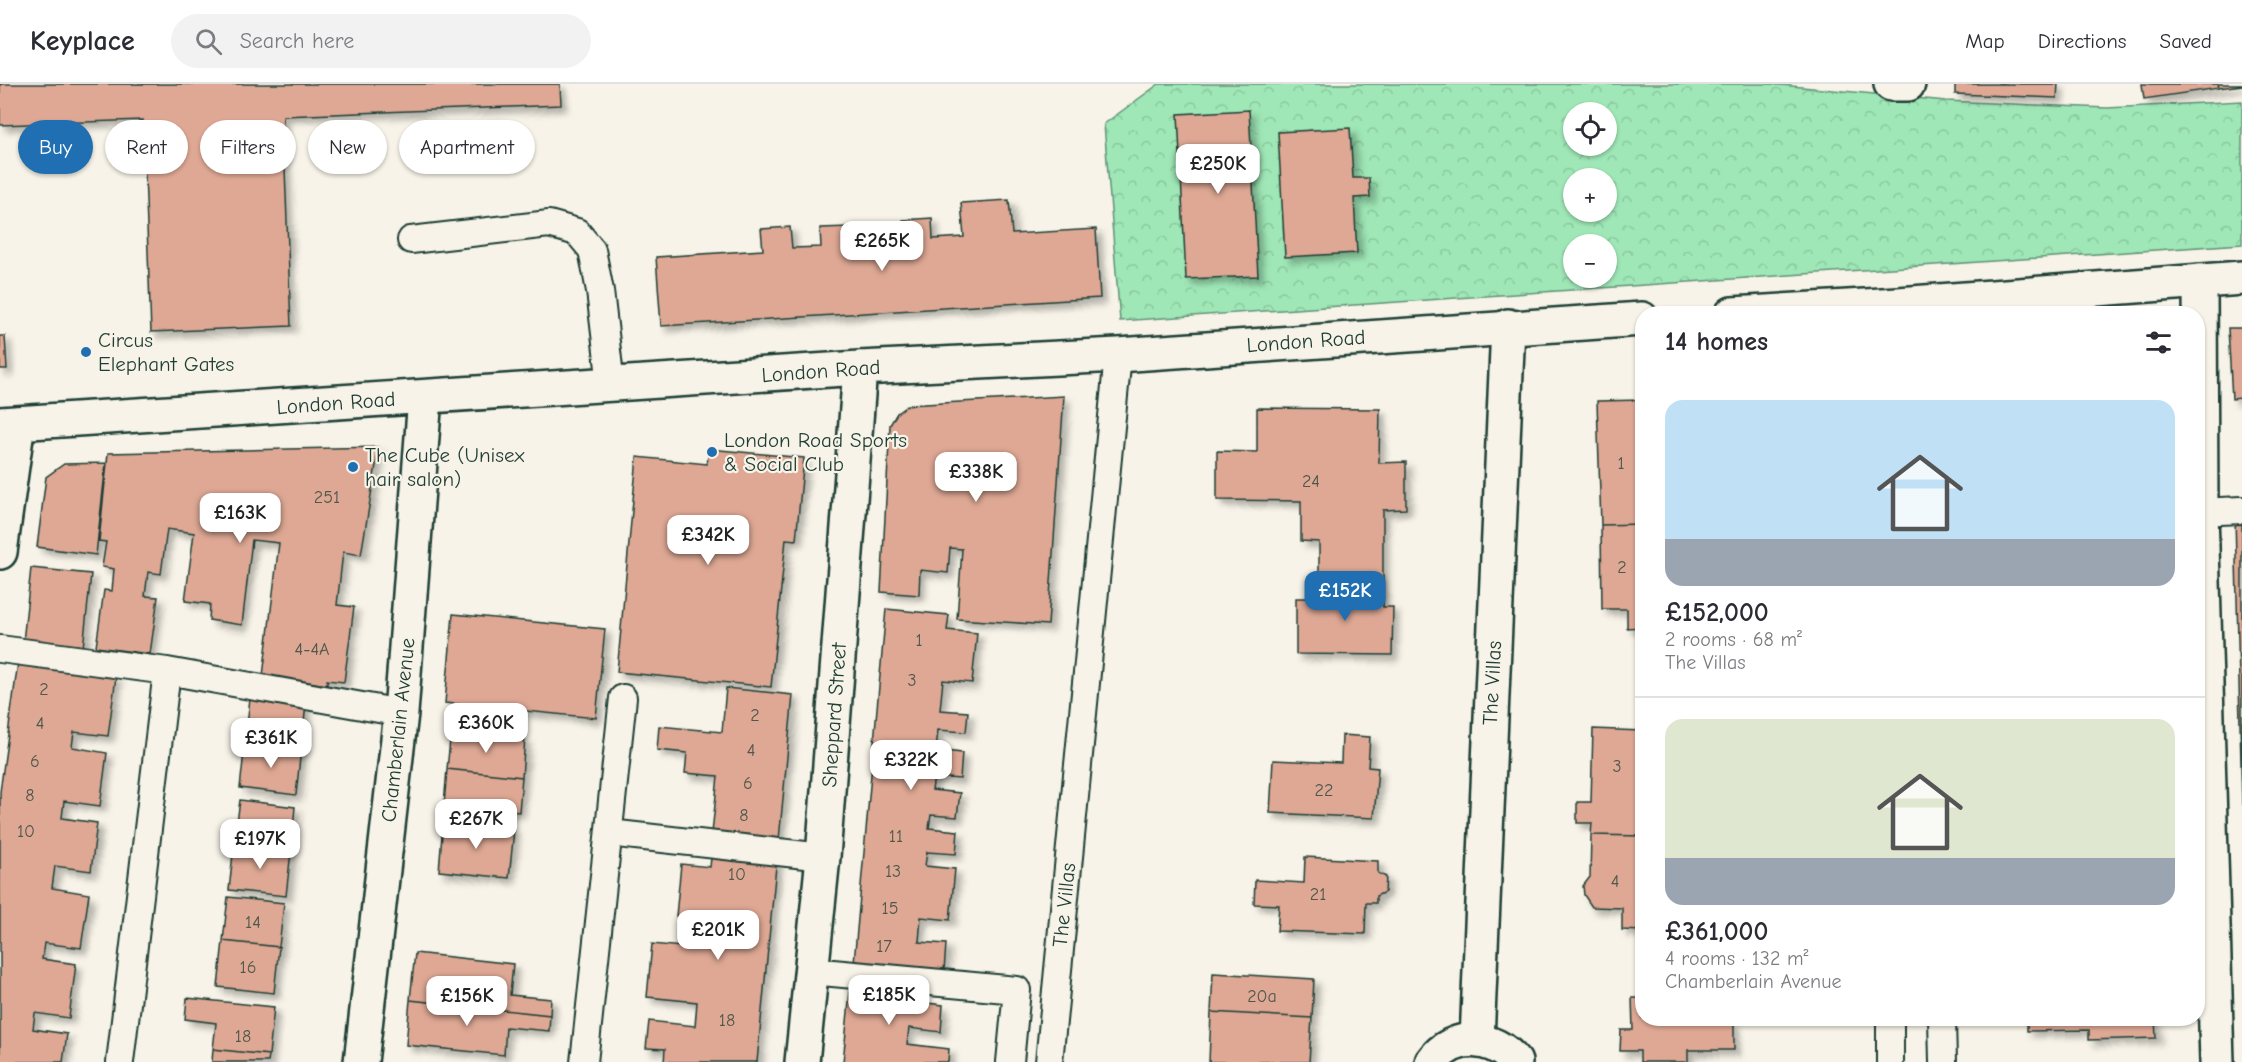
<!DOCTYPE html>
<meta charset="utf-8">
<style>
:root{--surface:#fff;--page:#f2f2f3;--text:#2b2b33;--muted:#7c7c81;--line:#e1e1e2;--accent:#1f6fb2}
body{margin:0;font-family:"Comic Neue",sans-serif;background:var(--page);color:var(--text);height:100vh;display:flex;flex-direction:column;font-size:22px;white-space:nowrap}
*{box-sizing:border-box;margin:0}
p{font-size:20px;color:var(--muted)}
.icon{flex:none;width:33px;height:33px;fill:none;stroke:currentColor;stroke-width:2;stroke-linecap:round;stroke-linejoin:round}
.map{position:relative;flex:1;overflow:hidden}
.sheet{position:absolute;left:1635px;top:222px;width:570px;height:720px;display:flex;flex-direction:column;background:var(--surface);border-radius:24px;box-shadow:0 2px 4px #0004}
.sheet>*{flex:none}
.hud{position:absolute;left:18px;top:36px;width:570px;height:54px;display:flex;gap:12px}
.tools{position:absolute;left:1563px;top:18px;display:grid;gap:12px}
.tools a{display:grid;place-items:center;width:54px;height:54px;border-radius:50%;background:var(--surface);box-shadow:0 2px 4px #0004;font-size:30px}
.price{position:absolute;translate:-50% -51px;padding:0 14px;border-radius:12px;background:#fff;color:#222;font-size:20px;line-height:39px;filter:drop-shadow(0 2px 3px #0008)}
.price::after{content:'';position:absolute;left:50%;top:36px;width:18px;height:14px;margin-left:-9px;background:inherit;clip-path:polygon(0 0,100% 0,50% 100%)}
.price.on{background:var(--accent);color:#fff}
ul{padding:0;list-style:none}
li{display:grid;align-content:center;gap:12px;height:318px;padding:0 30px}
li+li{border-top:2px solid var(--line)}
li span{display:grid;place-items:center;height:186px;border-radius:18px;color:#555}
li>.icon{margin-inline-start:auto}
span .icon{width:108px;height:108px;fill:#fffc;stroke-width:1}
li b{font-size:26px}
h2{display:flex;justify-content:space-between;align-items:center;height:72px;padding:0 30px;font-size:26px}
.tag{padding:0 21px;border-radius:27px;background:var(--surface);box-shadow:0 2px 4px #0004;font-size:21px;line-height:54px}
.tag.on{background:var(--accent);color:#fff}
header{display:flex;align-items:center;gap:36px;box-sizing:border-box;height:84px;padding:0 30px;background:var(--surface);border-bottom:2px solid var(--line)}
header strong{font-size:28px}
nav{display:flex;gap:33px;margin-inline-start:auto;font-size:21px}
.search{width:420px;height:54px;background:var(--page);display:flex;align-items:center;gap:15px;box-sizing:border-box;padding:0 21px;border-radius:33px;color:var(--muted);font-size:22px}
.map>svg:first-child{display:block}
.park{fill:url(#park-crowns);stroke:#5f9275;stroke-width:1.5;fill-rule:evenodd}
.building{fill:#dea894;stroke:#1f3d34;stroke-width:1.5;filter:url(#shadow)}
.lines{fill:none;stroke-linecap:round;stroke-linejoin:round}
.lane-casing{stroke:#1f3d34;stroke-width:30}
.street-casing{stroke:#1f3d34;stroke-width:38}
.secondary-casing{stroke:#1f3d34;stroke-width:38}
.lane{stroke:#f7f3e8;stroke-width:26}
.street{stroke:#f7f3e8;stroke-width:33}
.secondary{stroke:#f7f3e8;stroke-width:33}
.poi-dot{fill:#1f6fb2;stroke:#f7f3e8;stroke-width:2}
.labels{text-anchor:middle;stroke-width:4.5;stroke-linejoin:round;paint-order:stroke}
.number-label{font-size:18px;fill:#4f584c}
.poi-label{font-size:21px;fill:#1f3d34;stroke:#f7f3e8;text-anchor:start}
.street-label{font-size:21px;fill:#1f3d34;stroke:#f7f3e8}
</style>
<header>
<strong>Keyplace</strong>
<div class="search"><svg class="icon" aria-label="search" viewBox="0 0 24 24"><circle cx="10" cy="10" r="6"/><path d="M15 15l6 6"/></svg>Search here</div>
<nav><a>Map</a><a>Directions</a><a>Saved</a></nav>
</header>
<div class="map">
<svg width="2242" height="978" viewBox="0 0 2242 978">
<defs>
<pattern id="park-crowns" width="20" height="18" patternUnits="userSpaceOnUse" patternTransform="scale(1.5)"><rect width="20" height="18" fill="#9fe7b6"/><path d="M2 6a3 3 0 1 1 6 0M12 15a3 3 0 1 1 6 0" fill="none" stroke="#88c79d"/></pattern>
<filter id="shadow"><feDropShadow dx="5.5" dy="5.5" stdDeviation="3" flood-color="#0004"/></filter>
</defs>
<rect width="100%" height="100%" fill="#f7f3e8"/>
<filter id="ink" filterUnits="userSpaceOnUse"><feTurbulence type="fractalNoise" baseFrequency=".0167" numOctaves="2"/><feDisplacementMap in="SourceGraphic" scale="12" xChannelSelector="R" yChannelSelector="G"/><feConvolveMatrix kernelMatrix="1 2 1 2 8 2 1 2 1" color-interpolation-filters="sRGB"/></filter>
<g filter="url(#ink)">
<path class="park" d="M 1159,0 L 1770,0 L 1946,17 L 2107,24 L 2242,17 L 2242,160 L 1120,237 L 1104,40 ZM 1574,28 L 1606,28 L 1606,62 L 1574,62 ZM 1574,94 L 1606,94 L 1606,128 L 1574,128 ZM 1574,160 L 1606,160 L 1606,194 L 1574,194 Z"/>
<path class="building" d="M 0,0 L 560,0 L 561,21 L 283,32 L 291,242 L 151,248 L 143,36 L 0,41 Z
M 1955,0 L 2058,0 L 2057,14 L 1955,10 Z
M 2142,0 L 2218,0 L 2219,4 L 2144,15 Z
M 2218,0 L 2242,0 L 2242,1 L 2219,4 Z
M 1249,26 L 1258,192 L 1186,195 L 1178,30 Z
M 1350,44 L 1353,94 L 1369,94 L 1370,113 L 1354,114 L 1357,169 L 1285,173 L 1278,48 Z
M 1009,116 L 1012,150 L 1096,145 L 1100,214 L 661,242 L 656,173 L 763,166 L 761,145 L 790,143 L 792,164 L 821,163 L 820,144 L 850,143 L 852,160 L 904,157 L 903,136 L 932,134 L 933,155 L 964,153 L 961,119 Z
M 2228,244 L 2242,244 L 2242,327 L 2241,314 L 2232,315 Z
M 0,252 L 5,252 L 7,285 L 0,285 Z
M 1064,312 L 1048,541 L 957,535 L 962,465 L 950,464 L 948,489 L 920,486 L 919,511 L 881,508 L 890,341 L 897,329 L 908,321 Z
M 1642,316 L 1642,440 L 1601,441 L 1597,317 Z
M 1257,324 L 1380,325 L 1379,379 L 1406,378 L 1406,425 L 1383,426 L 1383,503 L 1319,502 L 1319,458 L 1301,457 L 1301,417 L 1217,416 L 1217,367 L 1257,368 Z
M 379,363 L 361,471 L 343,468 L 337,521 L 354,523 L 344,598 L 327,596 L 327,601 L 263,592 L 279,459 L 252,456 L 242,541 L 209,536 L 210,520 L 185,517 L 194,449 L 167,445 L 161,490 L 148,488 L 145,512 L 158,513 L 150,570 L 96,563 L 104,506 L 112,507 L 114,485 L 102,483 L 106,458 L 99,457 L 108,369 Z
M 709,365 L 804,374 L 796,456 L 786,455 L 771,603 L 617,588 L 637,373 L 707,380 Z
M 106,379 L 96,471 L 37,463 L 46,393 L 64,380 Z
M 2235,433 L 2242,433 L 2242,721 Z
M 1642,440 L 1642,543 L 1627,544 L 1627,525 L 1602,525 L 1601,441 Z
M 31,484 L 91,490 L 83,564 L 23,558 Z
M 1319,502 L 1383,503 L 1383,523 L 1393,523 L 1392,571 L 1296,570 L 1296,514 L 1319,514 Z
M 886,525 L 949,531 L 947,546 L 977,549 L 972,599 L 943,596 L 940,626 L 968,628 L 966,648 L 938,646 L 936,666 L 962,669 L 960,695 L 934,693 L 932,706 L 960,709 L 957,733 L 931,731 L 929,744 L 958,747 L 956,770 L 927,768 L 925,782 L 955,785 L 950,836 L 921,833 L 919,858 L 946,860 L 944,887 L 854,879 Z
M 453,530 L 605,545 L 596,634 L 445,619 Z
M 19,571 L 82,589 L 116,593 L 108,652 L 74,648 L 72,663 L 107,669 L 100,722 L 64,717 L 62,734 L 97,739 L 91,787 L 55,782 L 52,804 L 89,810 L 81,864 L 44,859 L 42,875 L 76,880 L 69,934 L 35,929 L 33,945 L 67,950 L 63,978 L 0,978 L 0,708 Z
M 726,604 L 793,611 L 779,756 L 712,749 L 718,692 L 685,689 L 687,669 L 657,666 L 659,642 L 722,648 Z
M 250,614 L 306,620 L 301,665 L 245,659 Z
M 1593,645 L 1642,647 L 1642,752 L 1591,751 L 1592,739 L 1577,739 L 1577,718 L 1591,718 Z
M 451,647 L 525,654 L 522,693 L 447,685 Z
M 1342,651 L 1370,653 L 1368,683 L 1378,684 L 1374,734 L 1270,729 L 1273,676 L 1341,679 Z
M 245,659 L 301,665 L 296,711 L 240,704 Z
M 447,685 L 522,693 L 519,728 L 444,721 Z
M 240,716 L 295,723 L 291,767 L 234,761 Z
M 443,739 L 514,746 L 509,794 L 439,787 Z
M 1591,751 L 1642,752 L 1642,847 L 1622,846 L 1622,824 L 1592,823 L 1584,811 L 1583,802 L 1590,793 Z
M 234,761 L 291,767 L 286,812 L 229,806 Z
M 712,765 L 777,772 L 757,978 L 664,978 L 665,965 L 646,964 L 649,937 L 695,942 L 697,918 L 647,913 L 652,860 L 702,865 L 705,834 L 676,832 L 681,780 L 710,783 Z
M 1305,773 L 1378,777 L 1378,789 L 1386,793 L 1385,808 L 1376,812 L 1376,819 L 1366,819 L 1365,850 L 1277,847 L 1279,821 L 1254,820 L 1255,796 L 1304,799 Z
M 228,813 L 284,819 L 279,863 L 223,857 Z
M 223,857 L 279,863 L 274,909 L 218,903 Z
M 415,869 L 513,880 L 510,911 L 551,915 L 550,931 L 410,916 Z
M 1213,889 L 1314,895 L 1312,934 L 1211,928 Z
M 851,898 L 913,904 L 912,917 L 943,921 L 941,948 L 909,944 L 907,960 L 949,965 L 948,978 L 843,978 Z
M 187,914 L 274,923 L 269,971 L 213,965 L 216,939 L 185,935 Z
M 1632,914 L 1642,914 L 1642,934 L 1714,934 L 1714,938 L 1734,938 L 1734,966 L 1688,966 L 1688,978 L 1640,978 L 1640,967 L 1620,967 L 1621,946 L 1633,946 Z
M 410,916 L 550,931 L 549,947 L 506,943 L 504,971 L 406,961 Z
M 1211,928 L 1312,934 L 1309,978 L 1209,978 Z
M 2027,934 L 2155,934 L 2156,954 L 2089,956 L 2089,946 L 2027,947 Z
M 213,965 L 269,971 L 268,978 L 212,978 Z"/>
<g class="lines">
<defs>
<path id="lane" d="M 411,156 L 549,140 L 577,148 L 592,166 L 600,207 L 611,301
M 2198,428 L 2242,426
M 0,565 L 167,587 L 401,629
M 609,749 L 823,773
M 811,887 L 1017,906 L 1010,978
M 1942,934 L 1943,978
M 120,978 L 167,587
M 584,978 L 623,614
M 1049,978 L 1118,271
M 1890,978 L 1890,934"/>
<path id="street" d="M 1891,0 L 1908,0
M 2200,197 L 2201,428 L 2217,978
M 0,468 L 18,339
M 1477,956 L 1508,242
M 361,978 L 401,629 L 425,313
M 802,978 L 823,773 L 860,284
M 1432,978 C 1453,948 1494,951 1515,978"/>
<path id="secondary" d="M 1732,230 L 1898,220 L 2242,194
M 0,340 L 860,284 L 1118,271 L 1642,235"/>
</defs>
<use href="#lane" class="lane-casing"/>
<use href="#street" class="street-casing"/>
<use href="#secondary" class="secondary-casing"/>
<use href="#lane" class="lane"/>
<use href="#street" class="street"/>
<use href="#secondary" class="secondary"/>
</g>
</g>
<g class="poi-dot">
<circle cx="86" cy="268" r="6"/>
<circle cx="712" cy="368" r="6"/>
<circle cx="353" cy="383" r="6"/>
</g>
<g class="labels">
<g class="number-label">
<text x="1621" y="385">1</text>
<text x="1311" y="403">24</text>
<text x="327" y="419">251</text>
<text x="1622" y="489">2</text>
<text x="919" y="562">1</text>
<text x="312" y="571">4-4A</text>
<text x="912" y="602">3</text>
<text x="44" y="611">2</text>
<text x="755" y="637">2</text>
<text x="40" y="645">4</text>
<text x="751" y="672">4</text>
<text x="35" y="683">6</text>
<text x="1617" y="688">3</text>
<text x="748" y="705">6</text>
<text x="1324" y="712">22</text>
<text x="30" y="717">8</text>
<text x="744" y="737">8</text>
<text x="26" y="753">10</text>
<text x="896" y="758">11</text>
<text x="893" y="793">13</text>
<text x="737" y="796">10</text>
<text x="1615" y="803">4</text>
<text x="1318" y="816">21</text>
<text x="890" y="830">15</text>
<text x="253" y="844">14</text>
<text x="884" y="868">17</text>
<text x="248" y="889">16</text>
<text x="1262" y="918">20a</text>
<text x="727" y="942">18</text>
<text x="243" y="958">18</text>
</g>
<g class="poi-label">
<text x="98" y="263">Circus<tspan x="98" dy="24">Elephant Gates</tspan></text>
<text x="724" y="363">London Road Sports<tspan x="724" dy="24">&amp; Social Club</tspan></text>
<text x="365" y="378">The Cube (Unisex<tspan x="365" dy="24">hair salon)</tspan></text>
</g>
<g class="street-label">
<text transform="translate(1306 257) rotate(-4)" y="7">London Road</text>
<text transform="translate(821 287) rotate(-4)" y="7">London Road</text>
<text transform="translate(336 319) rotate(-4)" y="7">London Road</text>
<text transform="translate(1492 599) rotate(-87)" y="7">The Villas</text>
<text transform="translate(834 631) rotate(-86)" y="7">Sheppard Street</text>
<text transform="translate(398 646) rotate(-84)" y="7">Chamberlain Avenue</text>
<text transform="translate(1064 821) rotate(-84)" y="7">The Villas</text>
</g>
</g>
</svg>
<div class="tools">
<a><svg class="icon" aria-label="locate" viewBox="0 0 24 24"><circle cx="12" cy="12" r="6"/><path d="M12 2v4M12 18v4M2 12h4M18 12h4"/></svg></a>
<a>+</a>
<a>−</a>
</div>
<b class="price" style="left:1218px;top:111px">£250K</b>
<b class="price" style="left:882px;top:188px">£265K</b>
<b class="price" style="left:976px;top:419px">£338K</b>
<b class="price" style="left:240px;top:460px">£163K</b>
<b class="price" style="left:708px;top:482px">£342K</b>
<b class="price on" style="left:1345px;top:538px">£152K</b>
<b class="price" style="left:486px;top:670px">£360K</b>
<b class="price" style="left:271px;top:685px">£361K</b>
<b class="price" style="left:911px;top:707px">£322K</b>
<b class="price" style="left:476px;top:766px">£267K</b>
<b class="price" style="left:260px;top:786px">£197K</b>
<b class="price" style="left:718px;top:877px">£201K</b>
<b class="price" style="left:889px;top:942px">£185K</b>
<b class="price" style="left:467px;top:943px">£156K</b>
<div class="hud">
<a class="tag on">Buy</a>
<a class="tag">Rent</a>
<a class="tag">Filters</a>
<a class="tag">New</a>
<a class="tag">Apartment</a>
</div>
<section class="sheet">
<h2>14 homes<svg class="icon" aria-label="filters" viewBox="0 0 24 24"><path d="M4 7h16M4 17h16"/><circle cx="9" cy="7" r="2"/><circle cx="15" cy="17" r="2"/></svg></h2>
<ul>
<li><span style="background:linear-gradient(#bfe0f5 75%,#9aa5b1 0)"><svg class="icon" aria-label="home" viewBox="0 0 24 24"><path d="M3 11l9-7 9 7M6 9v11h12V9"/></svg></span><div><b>£152,000</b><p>2 rooms · 68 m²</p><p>The Villas</p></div></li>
<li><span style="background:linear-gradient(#dfe7d0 75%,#9aa5b1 0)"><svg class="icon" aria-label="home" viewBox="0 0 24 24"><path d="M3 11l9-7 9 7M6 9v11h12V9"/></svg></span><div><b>£361,000</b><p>4 rooms · 132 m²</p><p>Chamberlain Avenue</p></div></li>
</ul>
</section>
</div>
